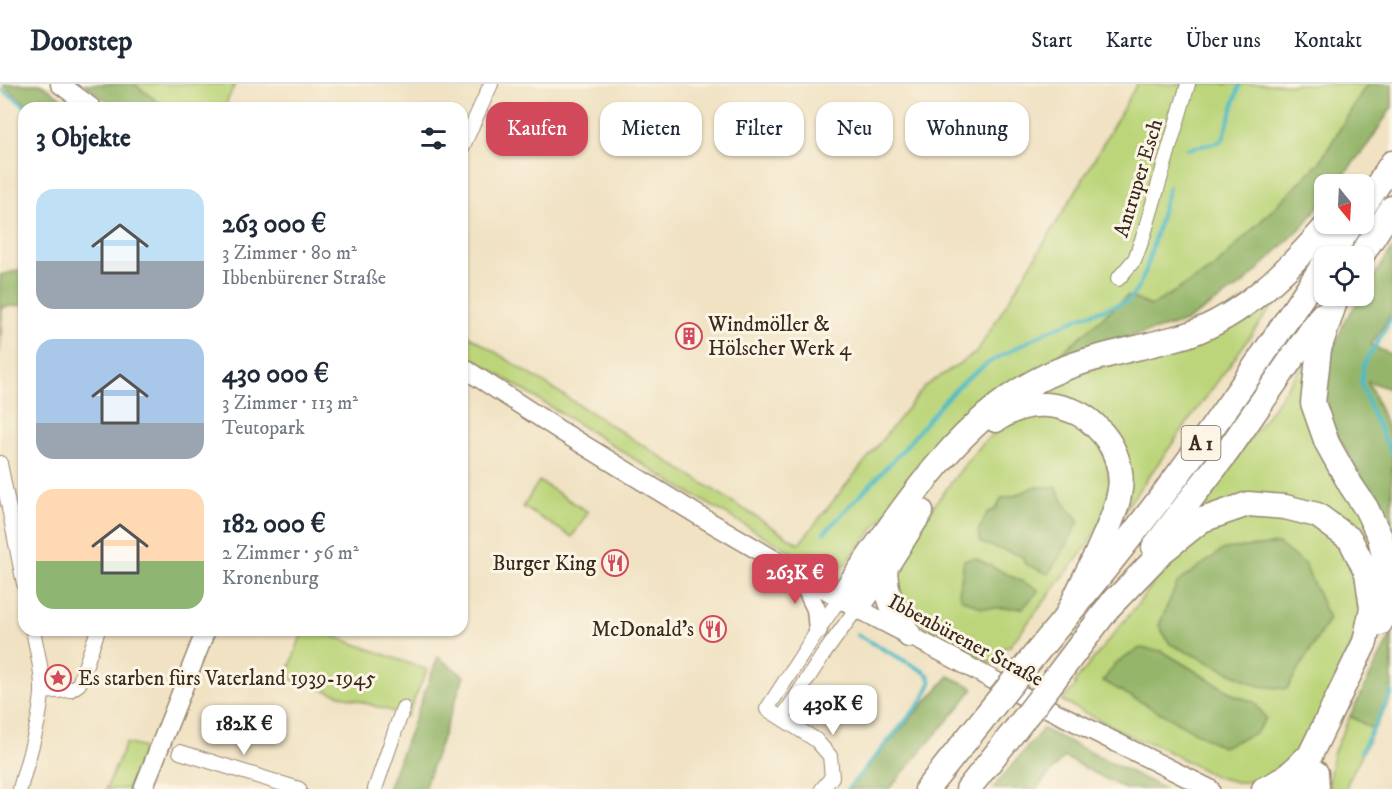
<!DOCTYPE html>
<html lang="de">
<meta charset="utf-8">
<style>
:root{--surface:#fff;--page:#f6f6f7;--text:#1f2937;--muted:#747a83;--line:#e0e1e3;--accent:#d1495b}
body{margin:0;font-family:"IM FELL DW Pica",serif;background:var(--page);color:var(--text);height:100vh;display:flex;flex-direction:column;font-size:22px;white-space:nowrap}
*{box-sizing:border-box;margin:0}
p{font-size:20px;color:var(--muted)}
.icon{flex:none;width:33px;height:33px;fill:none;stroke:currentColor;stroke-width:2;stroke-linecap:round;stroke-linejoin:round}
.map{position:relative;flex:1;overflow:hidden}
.sheet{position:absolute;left:18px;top:18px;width:450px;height:534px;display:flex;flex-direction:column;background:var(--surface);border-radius:18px;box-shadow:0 2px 4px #0004}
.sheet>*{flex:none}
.hud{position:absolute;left:486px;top:18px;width:570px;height:54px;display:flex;gap:12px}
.needle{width:39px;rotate:162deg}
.buttons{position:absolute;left:1314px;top:90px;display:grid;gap:12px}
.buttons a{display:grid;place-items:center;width:60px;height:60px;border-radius:12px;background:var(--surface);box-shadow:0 2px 4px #0004;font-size:30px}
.price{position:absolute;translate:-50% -51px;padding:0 14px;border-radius:12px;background:#fff;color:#222;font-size:20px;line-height:39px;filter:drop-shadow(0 2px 3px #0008)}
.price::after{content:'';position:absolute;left:50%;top:36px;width:18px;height:14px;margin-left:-9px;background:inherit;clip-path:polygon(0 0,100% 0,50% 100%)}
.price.selected{background:var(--accent);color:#fff}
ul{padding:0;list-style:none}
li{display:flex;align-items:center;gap:18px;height:150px;padding:0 18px}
li span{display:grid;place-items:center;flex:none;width:168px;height:120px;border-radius:18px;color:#555}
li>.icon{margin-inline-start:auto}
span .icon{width:72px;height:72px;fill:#fffc;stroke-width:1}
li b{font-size:26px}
h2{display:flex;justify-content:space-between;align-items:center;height:72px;padding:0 18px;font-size:26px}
.chip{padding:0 21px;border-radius:18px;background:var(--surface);box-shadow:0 2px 4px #0004;font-size:21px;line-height:54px}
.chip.selected{background:var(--accent);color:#fff}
header{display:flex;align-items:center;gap:36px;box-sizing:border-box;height:84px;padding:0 30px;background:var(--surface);border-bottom:2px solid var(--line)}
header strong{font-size:28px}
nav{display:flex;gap:33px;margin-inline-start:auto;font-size:21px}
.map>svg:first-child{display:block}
.green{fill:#bcd57a;stroke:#7c804c;stroke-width:1.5;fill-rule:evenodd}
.forest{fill:#95b66a;stroke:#687044;stroke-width:1.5}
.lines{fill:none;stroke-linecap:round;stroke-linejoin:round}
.stream{stroke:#4dbbc5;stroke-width:4}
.minor-casing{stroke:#968670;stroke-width:16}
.secondary-casing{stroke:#968670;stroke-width:21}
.motorway-casing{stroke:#968670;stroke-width:27}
.minor{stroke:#fff;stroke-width:14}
.secondary{stroke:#fff;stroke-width:18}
.motorway{stroke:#fff;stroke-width:24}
.motorway-bridge-casing{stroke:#968670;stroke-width:27;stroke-linecap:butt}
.motorway-bridge{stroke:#fff;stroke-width:24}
.labels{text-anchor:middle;stroke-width:6;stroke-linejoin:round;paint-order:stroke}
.shield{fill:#fcf5e5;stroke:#75675a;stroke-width:1.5}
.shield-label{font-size:20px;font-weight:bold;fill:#3b2a1e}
.street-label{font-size:21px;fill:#3b2a1e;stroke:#fcf5e5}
.poi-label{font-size:21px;fill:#3b2a1e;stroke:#fcf5e5;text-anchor:start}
</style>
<header>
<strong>Doorstep</strong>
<nav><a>Start</a><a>Karte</a><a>Über uns</a><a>Kontakt</a></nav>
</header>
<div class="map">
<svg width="1392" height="705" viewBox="0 0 1392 705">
<rect width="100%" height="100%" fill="#fcf5e5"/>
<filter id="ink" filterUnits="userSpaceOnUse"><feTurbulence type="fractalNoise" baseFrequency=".0167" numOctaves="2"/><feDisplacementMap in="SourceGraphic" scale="12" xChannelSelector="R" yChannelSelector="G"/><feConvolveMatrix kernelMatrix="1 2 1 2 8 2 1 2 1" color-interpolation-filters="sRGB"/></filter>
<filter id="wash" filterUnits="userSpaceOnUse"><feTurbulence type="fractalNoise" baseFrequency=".008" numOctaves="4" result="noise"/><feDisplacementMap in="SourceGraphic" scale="24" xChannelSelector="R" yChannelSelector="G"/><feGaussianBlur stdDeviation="1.35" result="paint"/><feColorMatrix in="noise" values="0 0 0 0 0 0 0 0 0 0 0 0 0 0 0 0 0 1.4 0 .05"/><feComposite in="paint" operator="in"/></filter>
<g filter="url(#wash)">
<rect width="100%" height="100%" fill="#f0e2c3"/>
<path class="green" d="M 134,0 L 235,0 L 224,24 L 166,24 Z
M 1137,0 L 1367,0 L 1320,78 L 1215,183 L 1151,223 L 1127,212 L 1058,272 L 1010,300 L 948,351 L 844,482 L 826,488 L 686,407 L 462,268 L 462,247 L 799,460 L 925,302 L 977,268 L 1079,102 Z
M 1302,181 L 1120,432 L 1111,353 L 1012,317 L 1031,304 L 1167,263 Z
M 1310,271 L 1309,294 L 1373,448 L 1376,513 L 1316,426 L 1194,434 Z
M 1040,329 L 1069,335 L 1098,357 L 1107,378 L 1110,402 L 1105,429 L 1087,462 L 1009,563 L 1006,562 L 992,580 L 956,558 L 920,539 L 908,530 L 894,508 L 898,480 L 935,420 L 969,375 L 987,355 L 1006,341 ZM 1034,403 L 1056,403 L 1067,423 L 1079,437 L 1022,472 L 981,459 L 987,429 L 996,425 L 1002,414 L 1014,412 Z
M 539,397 L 588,428 L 572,453 L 523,423 Z
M 1261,429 L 1313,439 L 1337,456 L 1361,501 L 1359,544 L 1312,648 L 1295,673 L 1262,696 L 1252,698 L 1237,698 L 1216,693 L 1154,660 L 1138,656 L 1062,617 L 1076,601 L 1074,599 L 1138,520 L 1173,472 L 1216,439 ZM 1160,544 L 1259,602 L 1170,560 ZM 1162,567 L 1236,612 L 1254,618 L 1115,580 Z
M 303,546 L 317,546 L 427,586 L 407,632 L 286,594 Z
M 1350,632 L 1374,646 L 1347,700 L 1347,705 L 1328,705 L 1333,670 Z
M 126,659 L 144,664 L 128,705 L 106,705 Z"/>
<path class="forest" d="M 5,0 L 42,0 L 75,24 L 32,24 L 4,2 Z
M 84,0 L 134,0 L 166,24 L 117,24 Z
M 1367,0 L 1392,0 L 1392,23 L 1369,59 L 1336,100 L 1324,100 L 1324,115 L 1305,140 L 1243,200 L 1185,238 L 1058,272 L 1128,212 L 1151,222 L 1215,183 L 1320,78 Z
M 1392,165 L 1392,229 L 1371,261 L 1392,271 L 1392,306 L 1368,297 L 1392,354 L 1392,450 L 1389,440 L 1330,339 L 1324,293 L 1344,238 L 1362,212 L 1364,212 L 1364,208 Z
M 24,185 L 24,221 L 2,223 L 0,270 L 0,191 Z
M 1034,403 L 1056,403 L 1067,423 L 1079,437 L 1066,462 L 1048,490 L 1025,480 L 1022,472 L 981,459 L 978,448 L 987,429 L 996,425 L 1002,414 L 1014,412 Z
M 1279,460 L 1305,481 L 1329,535 L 1287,605 L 1259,602 L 1170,560 L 1159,541 L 1177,499 L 1224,465 Z
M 975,474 L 1039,506 L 1023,524 L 982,524 L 962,515 L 959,509 L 964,476 Z
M 1392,543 L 1392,612 L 1374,646 L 1350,632 L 1391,551 Z
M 1140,564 L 1162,567 L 1236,612 L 1254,618 L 1266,634 L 1256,649 L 1222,663 L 1103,597 L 1115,580 Z
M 438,573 L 464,592 L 424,705 L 388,705 Z
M 949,592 L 974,604 L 959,623 L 889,705 L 847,705 Z
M 1043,645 L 1165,705 L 1125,705 L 1064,673 L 1036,705 L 992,705 Z"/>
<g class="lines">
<path class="stream" d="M 3,6 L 28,24
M 1187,65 L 1219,58 L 1223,55 L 1240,0
M 1392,234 L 1364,280 L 1361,299 L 1372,329 L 1392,370
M 824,449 L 902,367 L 942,319 L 964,297 L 988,279 L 1044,249 L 1081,233 L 1128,217 L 1138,204 L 1145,189 L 1169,103
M 1361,668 L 1392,608
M 848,705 L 922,617 L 931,599 L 929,592 L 923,587 L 858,551"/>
</g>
</g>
<g filter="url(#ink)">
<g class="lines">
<defs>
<path id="minor" d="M 462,64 L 491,0
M 1118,195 L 1135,175 L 1144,150 L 1188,0
M 0,379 L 24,500
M 42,608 L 70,606 L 79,600 L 98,546
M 782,634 L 823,571 L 857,524
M 180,668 L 299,705
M 20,705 C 28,674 39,642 42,610 C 43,589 37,567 33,546
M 375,705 L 403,624
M 822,705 L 832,693 L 830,672 L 816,656 L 767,625 L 818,546 L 840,514"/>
<path id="secondary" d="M 60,0 L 92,24
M 462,283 L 561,347 L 698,431 L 857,524 L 953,574 L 1017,609 L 1210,705
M 799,490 L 816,525 L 818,546
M 143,705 L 206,546"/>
<path id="motorway" d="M 1364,122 L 1392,79
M 1330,172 L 1352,140
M 1361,172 L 1392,124
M 1337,212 L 1319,265 L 1313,319 L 1327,359 L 1350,400 L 1366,424 L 1380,453 L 1388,491 L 1386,517 L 1380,539
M 996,336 C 1019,320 1045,317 1070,326 C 1083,330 1094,339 1103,350 C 1115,364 1123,386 1120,405 C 1117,428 1106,448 1097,469 C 1087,489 1077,510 1067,531
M 1154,463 L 1227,368 L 1322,231
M 885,484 C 886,513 893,527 909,551
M 840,514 C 894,439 952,341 1036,297 C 1073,277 1116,269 1157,259 C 1167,256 1177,254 1187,251 C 1245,231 1289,185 1328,140
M 857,524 L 885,484 L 921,427
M 1106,526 L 1162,468 L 1202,436 L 1248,420 L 1285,423 L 1317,431 L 1350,455 L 1367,489 L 1372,524 L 1365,558 L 1312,667 L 1296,705
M 1024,584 C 1063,536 1104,488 1142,438 C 1207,355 1266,268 1324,180
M 1053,597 L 1115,515
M 1316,689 L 1317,705
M 927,705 L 987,630
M 968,705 L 1016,645
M 1264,705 C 1280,699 1293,688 1304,676"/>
</defs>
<use href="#minor" class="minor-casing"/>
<use href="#secondary" class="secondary-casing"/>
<use href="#motorway" class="motorway-casing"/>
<use href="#minor" class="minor"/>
<use href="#secondary" class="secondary"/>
<use href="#motorway" class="motorway"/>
<defs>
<path id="motorway-bridge" d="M 987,630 L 1024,584
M 1016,645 L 1053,597"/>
</defs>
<use href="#motorway-bridge" class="motorway-bridge-casing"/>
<use href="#motorway-bridge" class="motorway-bridge"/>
</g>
</g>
<defs>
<symbol id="building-ring" viewBox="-11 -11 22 22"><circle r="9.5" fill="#fcf5e5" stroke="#d1495b" stroke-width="1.5"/><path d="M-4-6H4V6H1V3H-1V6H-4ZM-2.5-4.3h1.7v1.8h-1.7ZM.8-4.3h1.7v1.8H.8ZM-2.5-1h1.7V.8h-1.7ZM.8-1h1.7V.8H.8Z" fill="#d1495b"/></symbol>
<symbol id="restaurant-ring" viewBox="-11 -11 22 22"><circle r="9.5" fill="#fcf5e5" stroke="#d1495b" stroke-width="1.5"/><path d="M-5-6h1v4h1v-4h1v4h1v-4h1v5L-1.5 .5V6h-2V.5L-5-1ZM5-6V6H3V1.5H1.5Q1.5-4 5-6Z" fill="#d1495b"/></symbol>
<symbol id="sight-ring" viewBox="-11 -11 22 22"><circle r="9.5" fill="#fcf5e5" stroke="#d1495b" stroke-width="1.5"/><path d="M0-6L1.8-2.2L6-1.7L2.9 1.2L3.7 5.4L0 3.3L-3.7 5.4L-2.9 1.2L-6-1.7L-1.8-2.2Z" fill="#d1495b"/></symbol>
</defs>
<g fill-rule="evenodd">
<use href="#building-ring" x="674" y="237" width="30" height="30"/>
<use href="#restaurant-ring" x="600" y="464" width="30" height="30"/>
<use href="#restaurant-ring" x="698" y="530" width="30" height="30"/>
<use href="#sight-ring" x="43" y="579" width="30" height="30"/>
</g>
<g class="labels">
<rect class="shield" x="1181.5" y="342" width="39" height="34" rx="4.5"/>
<g class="shield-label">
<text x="1201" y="366">A 1</text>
</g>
<g class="street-label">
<text transform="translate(1138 94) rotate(-73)" y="7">Antruper Esch</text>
<text transform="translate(966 556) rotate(28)" y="7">Ibbenbürener Straße</text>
</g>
<g class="poi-label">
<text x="708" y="247">Windmöller &amp;<tspan x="708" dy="24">Hölscher Werk 4</tspan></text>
<text x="596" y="486" text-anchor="end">Burger King</text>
<text x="694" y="552" text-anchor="end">McDonald's</text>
<text x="78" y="601">Es starben fürs Vaterland 1939-1945</text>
</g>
</g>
</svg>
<div class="buttons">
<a><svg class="needle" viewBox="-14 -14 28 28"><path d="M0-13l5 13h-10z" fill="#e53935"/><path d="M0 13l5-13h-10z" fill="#747a83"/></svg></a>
<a><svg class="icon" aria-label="locate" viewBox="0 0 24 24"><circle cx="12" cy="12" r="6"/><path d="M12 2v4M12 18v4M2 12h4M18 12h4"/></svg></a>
</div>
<b class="price selected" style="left:795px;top:521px">263K €</b>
<b class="price" style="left:833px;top:652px">430K €</b>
<b class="price" style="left:244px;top:672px">182K €</b>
<div class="hud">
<a class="chip selected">Kaufen</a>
<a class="chip">Mieten</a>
<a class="chip">Filter</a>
<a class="chip">Neu</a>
<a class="chip">Wohnung</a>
</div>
<section class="sheet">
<h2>3 Objekte<svg class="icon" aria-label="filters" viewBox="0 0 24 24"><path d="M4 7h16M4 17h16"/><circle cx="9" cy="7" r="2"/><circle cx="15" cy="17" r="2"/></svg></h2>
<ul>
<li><span style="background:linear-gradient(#bfe0f5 60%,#9aa5b1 0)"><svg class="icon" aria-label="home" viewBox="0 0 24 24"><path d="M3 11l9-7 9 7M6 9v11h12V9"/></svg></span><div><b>263 000 €</b><p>3 Zimmer · 80 m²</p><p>Ibbenbürener Straße</p></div></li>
<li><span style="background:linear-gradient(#a9c7e8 70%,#9aa5b1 0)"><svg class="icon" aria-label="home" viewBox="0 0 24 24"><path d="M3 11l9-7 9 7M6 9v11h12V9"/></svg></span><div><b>430 000 €</b><p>3 Zimmer · 113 m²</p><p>Teutopark</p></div></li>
<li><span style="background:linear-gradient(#ffd9b3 60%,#8fb573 0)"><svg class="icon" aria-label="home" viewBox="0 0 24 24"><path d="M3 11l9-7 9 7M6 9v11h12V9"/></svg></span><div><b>182 000 €</b><p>2 Zimmer · 56 m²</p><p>Kronenburg</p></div></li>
</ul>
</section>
</div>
